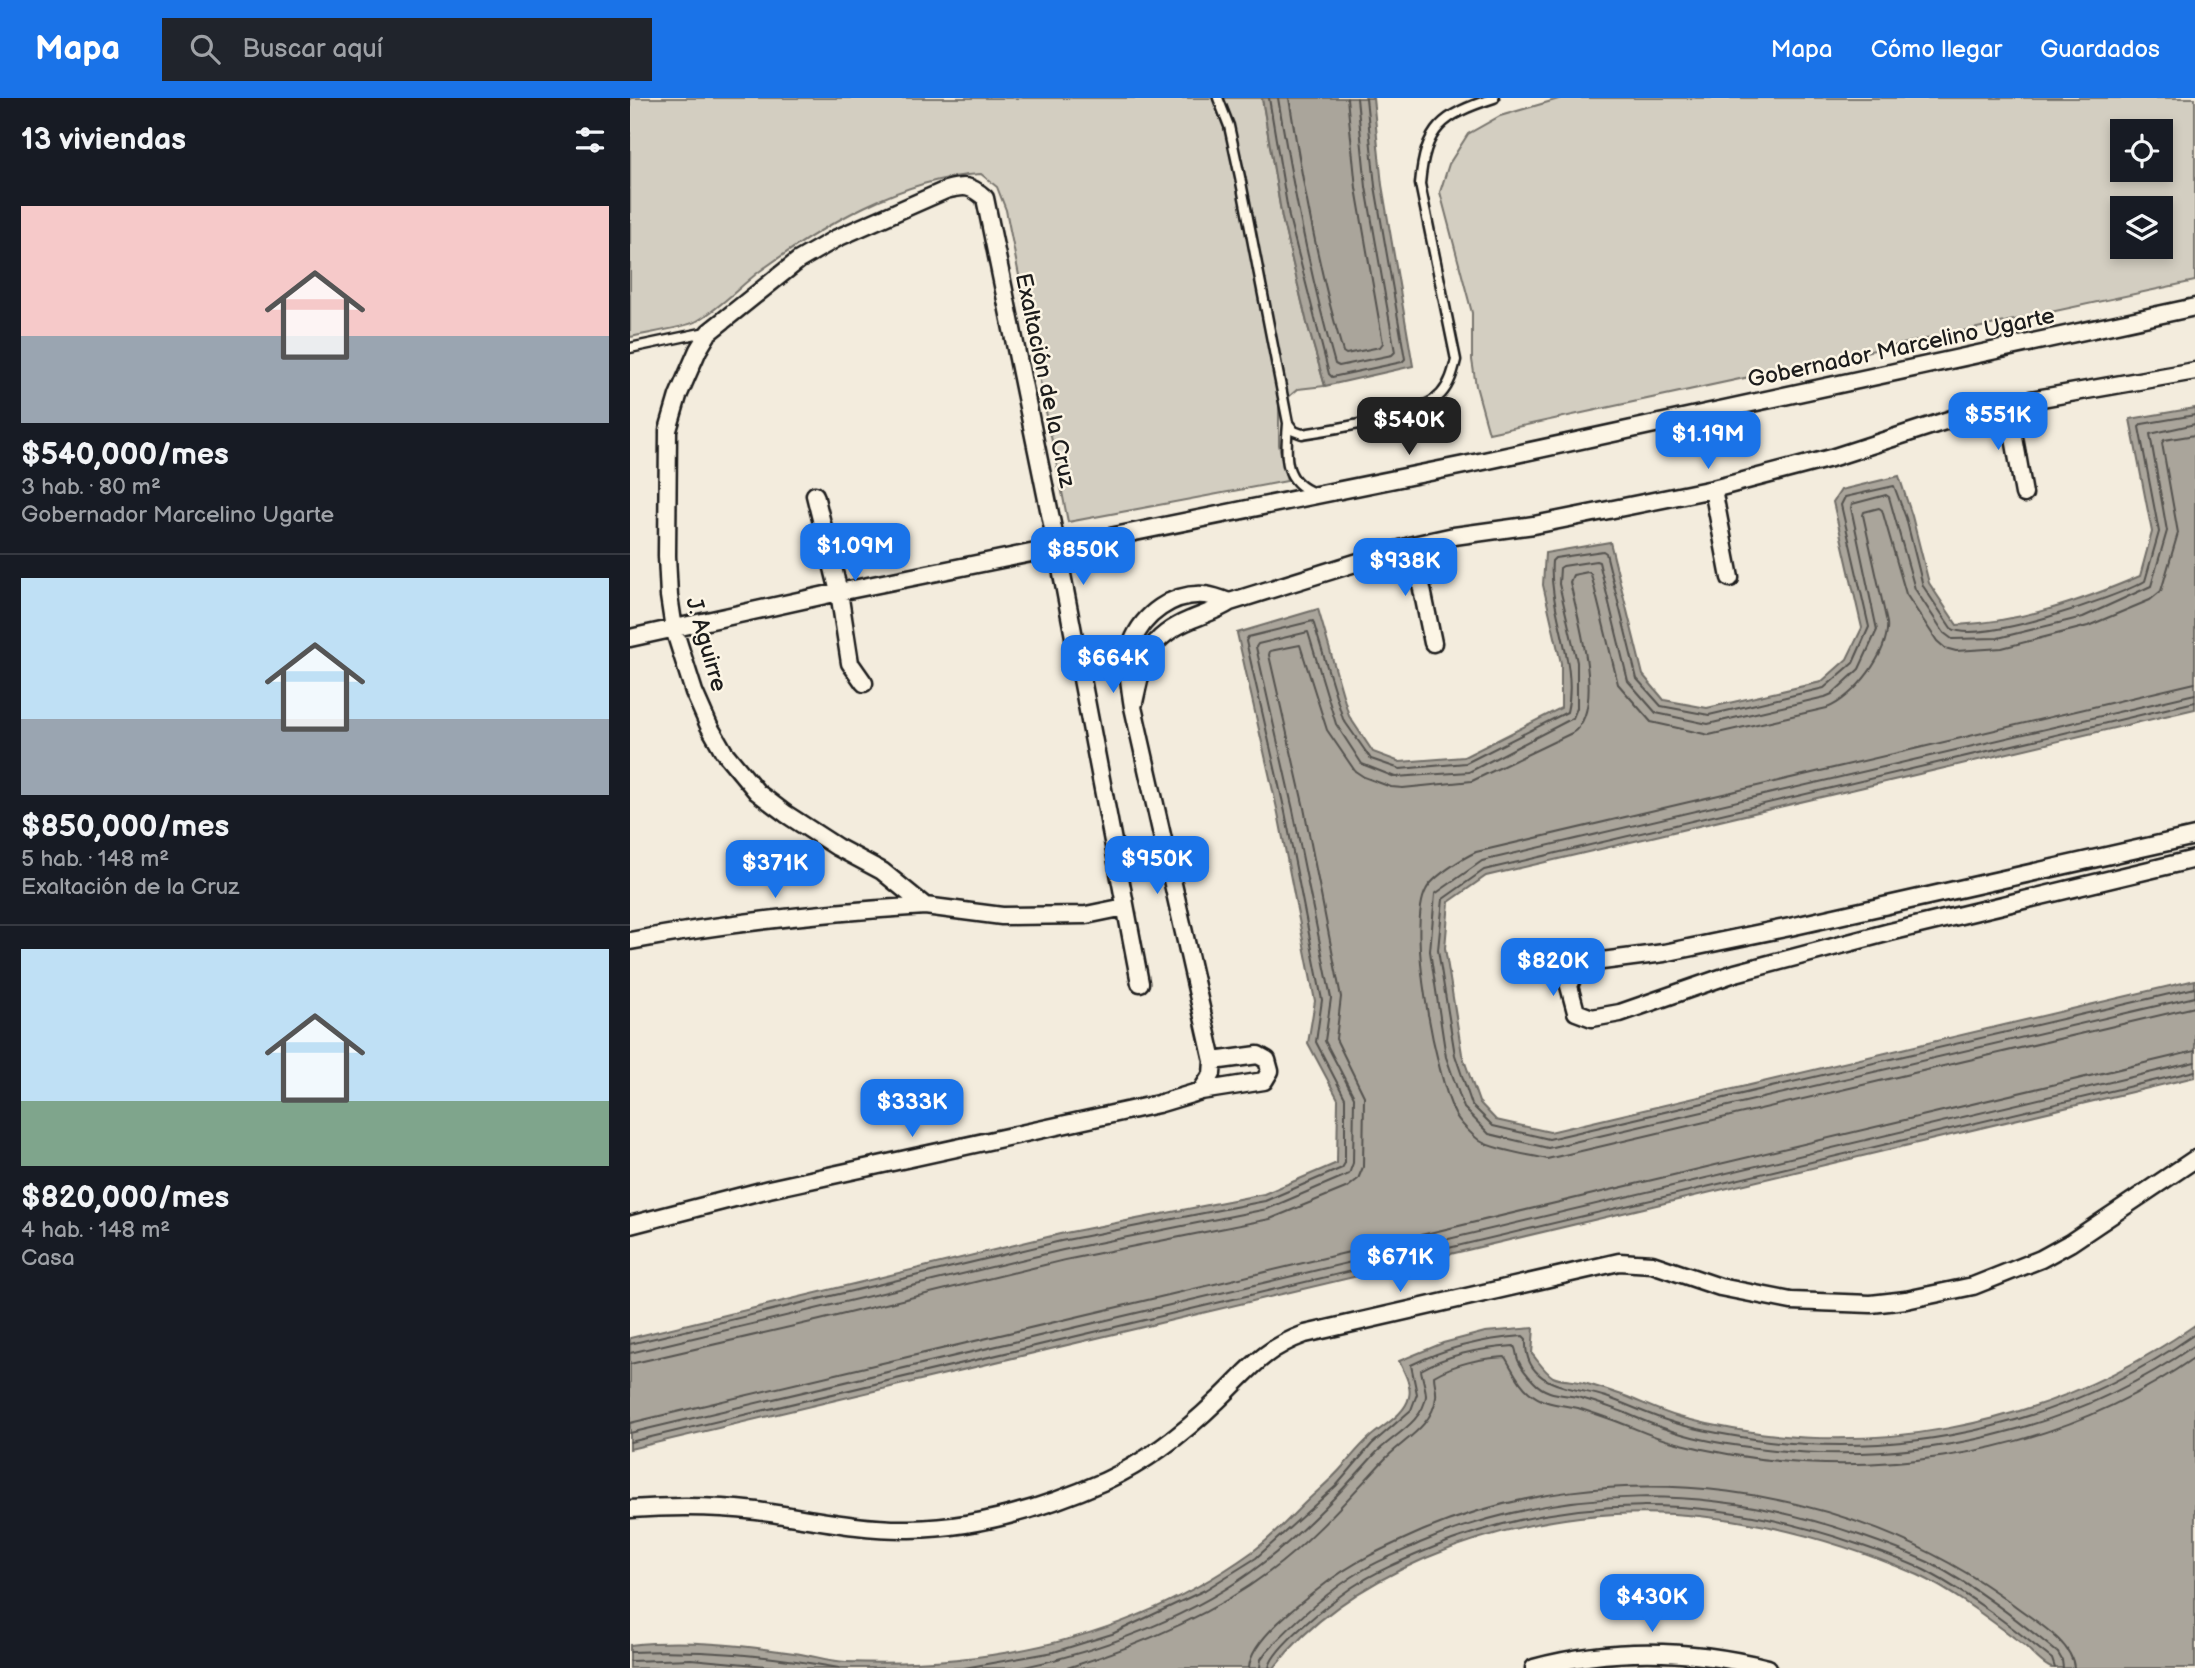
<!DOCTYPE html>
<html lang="es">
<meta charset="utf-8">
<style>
:root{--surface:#171b24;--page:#20242c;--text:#f1f3f6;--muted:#9ea1a6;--line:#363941;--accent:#1a73e8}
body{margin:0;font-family:"Balsamiq Sans",sans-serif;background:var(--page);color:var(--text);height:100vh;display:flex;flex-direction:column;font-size:26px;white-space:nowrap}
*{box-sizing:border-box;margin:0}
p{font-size:23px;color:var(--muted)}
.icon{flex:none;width:38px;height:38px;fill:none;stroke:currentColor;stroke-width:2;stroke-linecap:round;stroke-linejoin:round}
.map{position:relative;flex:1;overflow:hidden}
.panel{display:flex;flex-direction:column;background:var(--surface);width:630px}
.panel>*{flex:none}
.controls{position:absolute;left:1480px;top:21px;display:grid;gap:14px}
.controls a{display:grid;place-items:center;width:63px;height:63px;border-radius:0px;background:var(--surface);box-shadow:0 4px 10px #0003;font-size:35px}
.price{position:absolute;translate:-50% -60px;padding:0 16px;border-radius:14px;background:var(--accent);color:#fff;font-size:23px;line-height:46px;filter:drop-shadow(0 2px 4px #0008)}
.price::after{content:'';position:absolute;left:50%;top:42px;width:21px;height:16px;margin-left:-10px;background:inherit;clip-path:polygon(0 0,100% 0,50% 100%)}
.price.current{background:#222;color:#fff}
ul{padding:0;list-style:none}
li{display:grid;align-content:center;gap:14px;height:371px;padding:0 21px}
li+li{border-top:2px solid var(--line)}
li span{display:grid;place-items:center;height:217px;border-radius:0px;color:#555}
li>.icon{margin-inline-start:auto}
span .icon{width:126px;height:126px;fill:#fffc;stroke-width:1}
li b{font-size:30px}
h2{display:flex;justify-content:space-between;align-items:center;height:84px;padding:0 21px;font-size:30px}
header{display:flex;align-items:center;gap:42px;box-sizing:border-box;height:98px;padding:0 35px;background:var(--accent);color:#fff}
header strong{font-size:33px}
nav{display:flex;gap:38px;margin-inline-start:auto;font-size:24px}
.search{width:490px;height:63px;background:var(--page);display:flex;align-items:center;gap:18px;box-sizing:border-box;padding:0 24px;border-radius:0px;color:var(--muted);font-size:26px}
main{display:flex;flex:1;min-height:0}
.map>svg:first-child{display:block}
.green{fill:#d3cec1;stroke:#78756e;stroke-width:2;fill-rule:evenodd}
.water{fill:#aaa59b;stroke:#716e68;stroke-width:2}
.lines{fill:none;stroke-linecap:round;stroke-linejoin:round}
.shore{stroke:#55534f;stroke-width:2}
.lane-casing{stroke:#1c1c1c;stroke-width:13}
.street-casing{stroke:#1c1c1c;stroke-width:21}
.lane{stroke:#fcf5e5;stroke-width:8}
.street{stroke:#fcf5e5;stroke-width:16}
.labels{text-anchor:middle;stroke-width:5;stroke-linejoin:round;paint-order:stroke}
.street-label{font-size:23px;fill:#1c1c1c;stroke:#fcf5e5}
</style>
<header>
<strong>Mapa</strong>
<div class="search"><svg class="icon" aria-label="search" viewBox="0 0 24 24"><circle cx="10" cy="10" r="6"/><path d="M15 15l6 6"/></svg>Buscar aquí</div>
<nav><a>Mapa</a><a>Cómo llegar</a><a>Guardados</a></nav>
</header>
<main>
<section class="panel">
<h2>13 viviendas<svg class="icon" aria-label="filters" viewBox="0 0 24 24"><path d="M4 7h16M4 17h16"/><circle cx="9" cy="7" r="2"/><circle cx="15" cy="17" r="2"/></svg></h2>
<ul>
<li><span style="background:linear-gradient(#f6c9c9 60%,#9aa5b1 0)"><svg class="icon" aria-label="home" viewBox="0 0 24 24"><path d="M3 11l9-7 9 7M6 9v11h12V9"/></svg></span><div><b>$540,000/mes</b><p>3 hab. · 80 m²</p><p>Gobernador Marcelino Ugarte</p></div></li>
<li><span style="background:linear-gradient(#bfe0f5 65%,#9aa5b1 0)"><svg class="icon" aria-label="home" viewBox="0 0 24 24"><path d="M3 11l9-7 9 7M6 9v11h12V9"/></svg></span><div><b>$850,000/mes</b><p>5 hab. · 148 m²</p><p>Exaltación de la Cruz</p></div></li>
<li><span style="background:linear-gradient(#bfe0f5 70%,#7fa58c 0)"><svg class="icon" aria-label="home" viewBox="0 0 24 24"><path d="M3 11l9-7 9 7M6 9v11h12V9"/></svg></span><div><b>$820,000/mes</b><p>4 hab. · 148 m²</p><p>Casa</p></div></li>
</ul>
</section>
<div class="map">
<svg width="1565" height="1570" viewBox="0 0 1565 1570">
<rect width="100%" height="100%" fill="#f3ecdd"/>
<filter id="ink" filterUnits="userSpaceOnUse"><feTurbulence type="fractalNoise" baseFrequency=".0143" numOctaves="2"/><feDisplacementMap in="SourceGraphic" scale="14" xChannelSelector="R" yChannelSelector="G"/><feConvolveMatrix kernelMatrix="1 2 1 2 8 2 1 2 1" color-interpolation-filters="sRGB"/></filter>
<g filter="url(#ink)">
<path class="green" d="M 0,0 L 632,0 L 652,120 L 677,225 L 695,288 L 668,291 L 649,307 L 649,347 L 657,383 L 438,424 L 376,112 L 367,89 L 351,76 C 271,80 194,127 130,173 C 109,189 90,210 67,223 C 54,230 17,235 0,239 Z
M 932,0 L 1565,0 L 1565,183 L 859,335 L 846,288 L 842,262 L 842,215 L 810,94 L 819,66 L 838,36 L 870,18 ZM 1531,33 L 1531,72 L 1493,72 L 1493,33 ZM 1531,110 L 1531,149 L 1493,149 L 1493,110 Z"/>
<path class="water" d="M 632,0 L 743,0 L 752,87 L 783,268 L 695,288 L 677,225 L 652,120 Z
M 1565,310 L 1565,611 L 856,778 L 819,804 L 815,850 L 832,956 L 849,1004 L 866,1022 L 920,1034 L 1565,882 L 1565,979 L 0,1351 L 0,1240 L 430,1136 L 634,1096 L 707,1065 L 708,1001 L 678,945 L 685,903 L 648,715 L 607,535 L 688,511 L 719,618 L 743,654 L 770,664 L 834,659 L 931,610 L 931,565 L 913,487 L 915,455 L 980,444 L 1013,577 L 1034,602 L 1077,610 L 1191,584 L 1217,561 L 1232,530 L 1203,404 L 1211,392 L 1269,378 L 1282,418 L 1299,485 L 1327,527 C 1391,524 1451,503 1510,478 L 1522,434 L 1500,321 Z
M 1565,1227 L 1565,1570 C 1530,1570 1495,1570 1459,1570 C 1448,1570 1433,1570 1422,1570 C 1413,1568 1402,1554 1394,1547 C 1363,1524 1323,1493 1288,1477 C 1125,1407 962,1390 796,1460 C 738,1485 683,1519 644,1570 L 0,1570 L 0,1547 C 54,1541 110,1547 164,1555 C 181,1557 198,1563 216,1564 C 361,1570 502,1540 622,1454 C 643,1439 661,1418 680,1400 C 692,1389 704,1379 714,1367 C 722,1358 730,1348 739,1340 C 752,1328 775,1317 779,1299 C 782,1287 774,1274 769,1263 L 813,1245 L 855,1234 L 904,1230 L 902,1256 C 909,1264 914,1273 923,1279 C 931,1283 941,1282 949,1284 C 964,1287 980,1293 995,1298 C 1013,1305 1031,1314 1049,1319 C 1227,1367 1415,1332 1565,1227 Z"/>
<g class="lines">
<path class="shore" d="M 639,0 L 659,119 L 699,276 L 702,279 L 772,264 L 775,261 L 745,88 L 736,0
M 648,0 C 663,90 680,178 705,266 L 709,268 L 762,257 L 765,254 L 736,89 L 727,0
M 659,0 C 673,86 688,170 713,254 L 716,256 L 750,249 L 753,245 L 726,90 L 717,0
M 1565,585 L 846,754 C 833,760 802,779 796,792 C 776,830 806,977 825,1016 C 830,1025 842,1037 850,1043 C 864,1052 900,1057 917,1061 L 1565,909
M 1565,596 L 852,763 L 805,796 L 800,853 L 816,959 L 834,1010 L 859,1036 L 918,1050 L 1565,899
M 1565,604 L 854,772 L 813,801 L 808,852 L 825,957 L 842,1007 L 863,1028 L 919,1041 L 1565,890
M 0,1246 L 431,1143 L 635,1103 L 712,1070 L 715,1065 L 715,1000 L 686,944 L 692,902 L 655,714 L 616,543 L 618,539 L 683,523 L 713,621 L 741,661 L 770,671 L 836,665 L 937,614 C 949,565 918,513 922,463 L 925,460 L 973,453 L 976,455 L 1007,581 L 1031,608 L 1079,617 L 1194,590 L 1223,565 L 1239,529 L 1211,407 L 1215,399 L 1264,388 L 1276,420 L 1293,488 L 1321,530 C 1346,548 1488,499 1515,483 L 1529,434 L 1509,329 L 1512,326 L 1565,317
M 0,1255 L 433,1152 L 637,1111 L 719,1076 L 723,1065 L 724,999 L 695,943 L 701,900 L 663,712 L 626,549 L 628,546 L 678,534 L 706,626 L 732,666 L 765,679 L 839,674 L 943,620 L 947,610 L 947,564 L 929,486 L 930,470 L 933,468 L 966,463 L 969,464 L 998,583 L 1026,615 L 1078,626 L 1195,599 L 1202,596 L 1229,571 L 1247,532 L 1221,410 L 1222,406 L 1256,397 L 1259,399 L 1285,491 L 1314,535 L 1322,541 L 1368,540 L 1453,519 L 1521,488 L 1537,433 L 1520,336 L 1565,326
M 0,1266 L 190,1222 L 435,1162 L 640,1121 L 718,1089 L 728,1081 L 733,1069 L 734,998 L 706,941 L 711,899 L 674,710 L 639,557 L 640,553 L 670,547 L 697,632 L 725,673 L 734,679 L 761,689 L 773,690 L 842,683 L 942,635 C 977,613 947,518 940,484 L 943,477 L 958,474 L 961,476 L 988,586 L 1021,624 L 1079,637 L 1197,610 C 1224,600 1260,554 1257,525 L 1233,417 L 1234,414 L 1249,410 L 1252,412 L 1276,496 L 1307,543 L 1315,550 L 1326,553 L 1372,550 L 1458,528 L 1520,502 L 1531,493 L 1548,435 L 1532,345 L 1534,342 L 1565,337
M 0,1325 L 1565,953
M 0,1335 L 1565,964
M 0,1344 L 1565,973
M 0,1554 C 74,1551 136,1557 209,1570
M 0,1563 L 61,1561 L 157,1570
M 334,1570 L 424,1554 L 482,1536 L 575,1492 L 626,1460 L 706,1388 L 742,1346 L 781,1312 L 787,1296 L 781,1267 C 817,1249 853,1241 893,1238 L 896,1241 C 893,1290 941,1288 976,1299 C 999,1307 1021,1318 1045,1325 C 1075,1334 1108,1339 1139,1343 C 1289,1360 1440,1323 1565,1236
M 390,1570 C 472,1553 567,1517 633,1465 C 672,1435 711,1394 744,1357 C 760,1339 793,1325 796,1298 C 796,1290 792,1280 791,1272 C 818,1256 853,1250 884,1248 C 887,1253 886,1257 888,1262 C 891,1269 898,1278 904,1284 C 916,1297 931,1296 947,1299 C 963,1303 979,1309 993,1314 C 1009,1321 1026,1328 1042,1333 C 1072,1343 1105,1348 1136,1351 C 1287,1368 1440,1334 1565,1247
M 437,1570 C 508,1548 579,1519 639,1474 C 681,1443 717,1402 753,1363 C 771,1343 803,1329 806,1299 C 807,1292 804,1285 804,1278 C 824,1266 852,1260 875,1259 C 882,1270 888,1285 899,1294 C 914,1307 930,1306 948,1310 C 960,1314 972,1318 983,1322 C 1003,1329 1022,1339 1043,1344 C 1218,1390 1414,1365 1565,1259
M 619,1570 C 620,1543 670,1505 691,1489 C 722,1464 756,1449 792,1433 C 983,1353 1219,1383 1384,1507 C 1403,1522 1443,1544 1444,1570
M 630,1570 L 631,1561 L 636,1554 C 665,1523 696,1494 733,1472 C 751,1461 771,1454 790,1445 C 933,1385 1084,1386 1229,1437 C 1252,1445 1276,1454 1298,1464 C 1345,1488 1388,1522 1428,1555 L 1432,1562 L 1433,1570
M 639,1570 C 641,1550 704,1502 721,1490 C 745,1474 771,1463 797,1452 C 936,1393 1085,1396 1227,1446 C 1250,1454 1274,1462 1296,1473 C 1341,1497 1382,1529 1422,1561 L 1425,1570"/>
<defs>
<path id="lane" d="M 588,0 L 599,28 L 610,79 L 658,325 L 664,333 L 672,336 C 703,331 791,318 811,296 C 820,286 823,274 826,262 L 790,86 C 795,29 812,17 864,0
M 0,250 L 76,234
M 658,325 C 656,355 651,383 685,395"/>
<path id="street" d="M 1378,306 L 1394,396
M 1083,391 L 1100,480
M 185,397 L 209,494 L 220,565 L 234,585
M 783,447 L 803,545
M 600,504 C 592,502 582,497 574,497 C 543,495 513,516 502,545 C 495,564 500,589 503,609 C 513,566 514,541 560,522 C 574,516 586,513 600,504 L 783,447 L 824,438 L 904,427 L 1083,391 L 1201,360 L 1340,315 L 1378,306 L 1565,273
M 0,540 L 209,494 L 854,363 L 1565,209
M 503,609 L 583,963 L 582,976 L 571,993
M 1565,738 L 1160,829 L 1034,855 L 964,864 L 946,872 L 939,888 L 946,914 L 962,920 L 990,915 L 1105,875 L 1260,834 L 1565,761
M 495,809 L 456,817 L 372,818 L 295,808 L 252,773 L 207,749 L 156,716 L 127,694 L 94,654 L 79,628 L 64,594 L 44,531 L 39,498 L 37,458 L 38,332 L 48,298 L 68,252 L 79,234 L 169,162 L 207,140 L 316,92 C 334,87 341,87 355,100 L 427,450 L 510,885
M 0,843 C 98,824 196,814 295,808
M 0,1127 L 139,1091 L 528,1006 L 571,993 L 634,983 L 640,973 L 637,962 L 628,957 L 583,963
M 0,1411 C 42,1408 85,1408 127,1413 C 178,1420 229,1432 280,1431 C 349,1430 414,1410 475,1383 C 516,1364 555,1334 587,1303 C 619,1273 631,1252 675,1236 L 989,1164 L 1022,1166 L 1090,1189 L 1161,1203 L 1241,1206 L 1276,1202 L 1343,1188 L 1411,1161 L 1440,1145 L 1565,1061
M 904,1570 C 981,1549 1061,1551 1138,1570"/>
</defs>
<use href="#lane" class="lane-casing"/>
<use href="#street" class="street-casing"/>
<use href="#lane" class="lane"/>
<use href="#street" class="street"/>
</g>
</g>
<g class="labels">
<g class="street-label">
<text transform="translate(1271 249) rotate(-12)" y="8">Gobernador Marcelino Ugarte</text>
<text transform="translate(416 282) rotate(78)" y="8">Exaltación de la Cruz</text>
<text transform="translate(77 546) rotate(74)" y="8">J. Aguirre</text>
</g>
</g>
</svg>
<div class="controls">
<a><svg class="icon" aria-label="locate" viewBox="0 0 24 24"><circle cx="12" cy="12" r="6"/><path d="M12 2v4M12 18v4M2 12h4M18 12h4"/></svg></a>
<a><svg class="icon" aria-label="layers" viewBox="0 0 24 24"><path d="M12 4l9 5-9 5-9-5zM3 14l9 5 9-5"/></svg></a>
</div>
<b class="price" style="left:1368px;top:354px">$551K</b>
<b class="price current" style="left:779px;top:359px">$540K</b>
<b class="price" style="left:1078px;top:373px">$1.19M</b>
<b class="price" style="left:225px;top:485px">$1.09M</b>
<b class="price" style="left:453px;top:489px">$850K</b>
<b class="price" style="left:775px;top:500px">$938K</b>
<b class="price" style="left:483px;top:597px">$664K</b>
<b class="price" style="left:527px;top:798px">$950K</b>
<b class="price" style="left:145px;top:802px">$371K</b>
<b class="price" style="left:923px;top:900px">$820K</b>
<b class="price" style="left:282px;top:1041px">$333K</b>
<b class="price" style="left:770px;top:1196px">$671K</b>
<b class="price" style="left:1022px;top:1536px">$430K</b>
</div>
</main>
